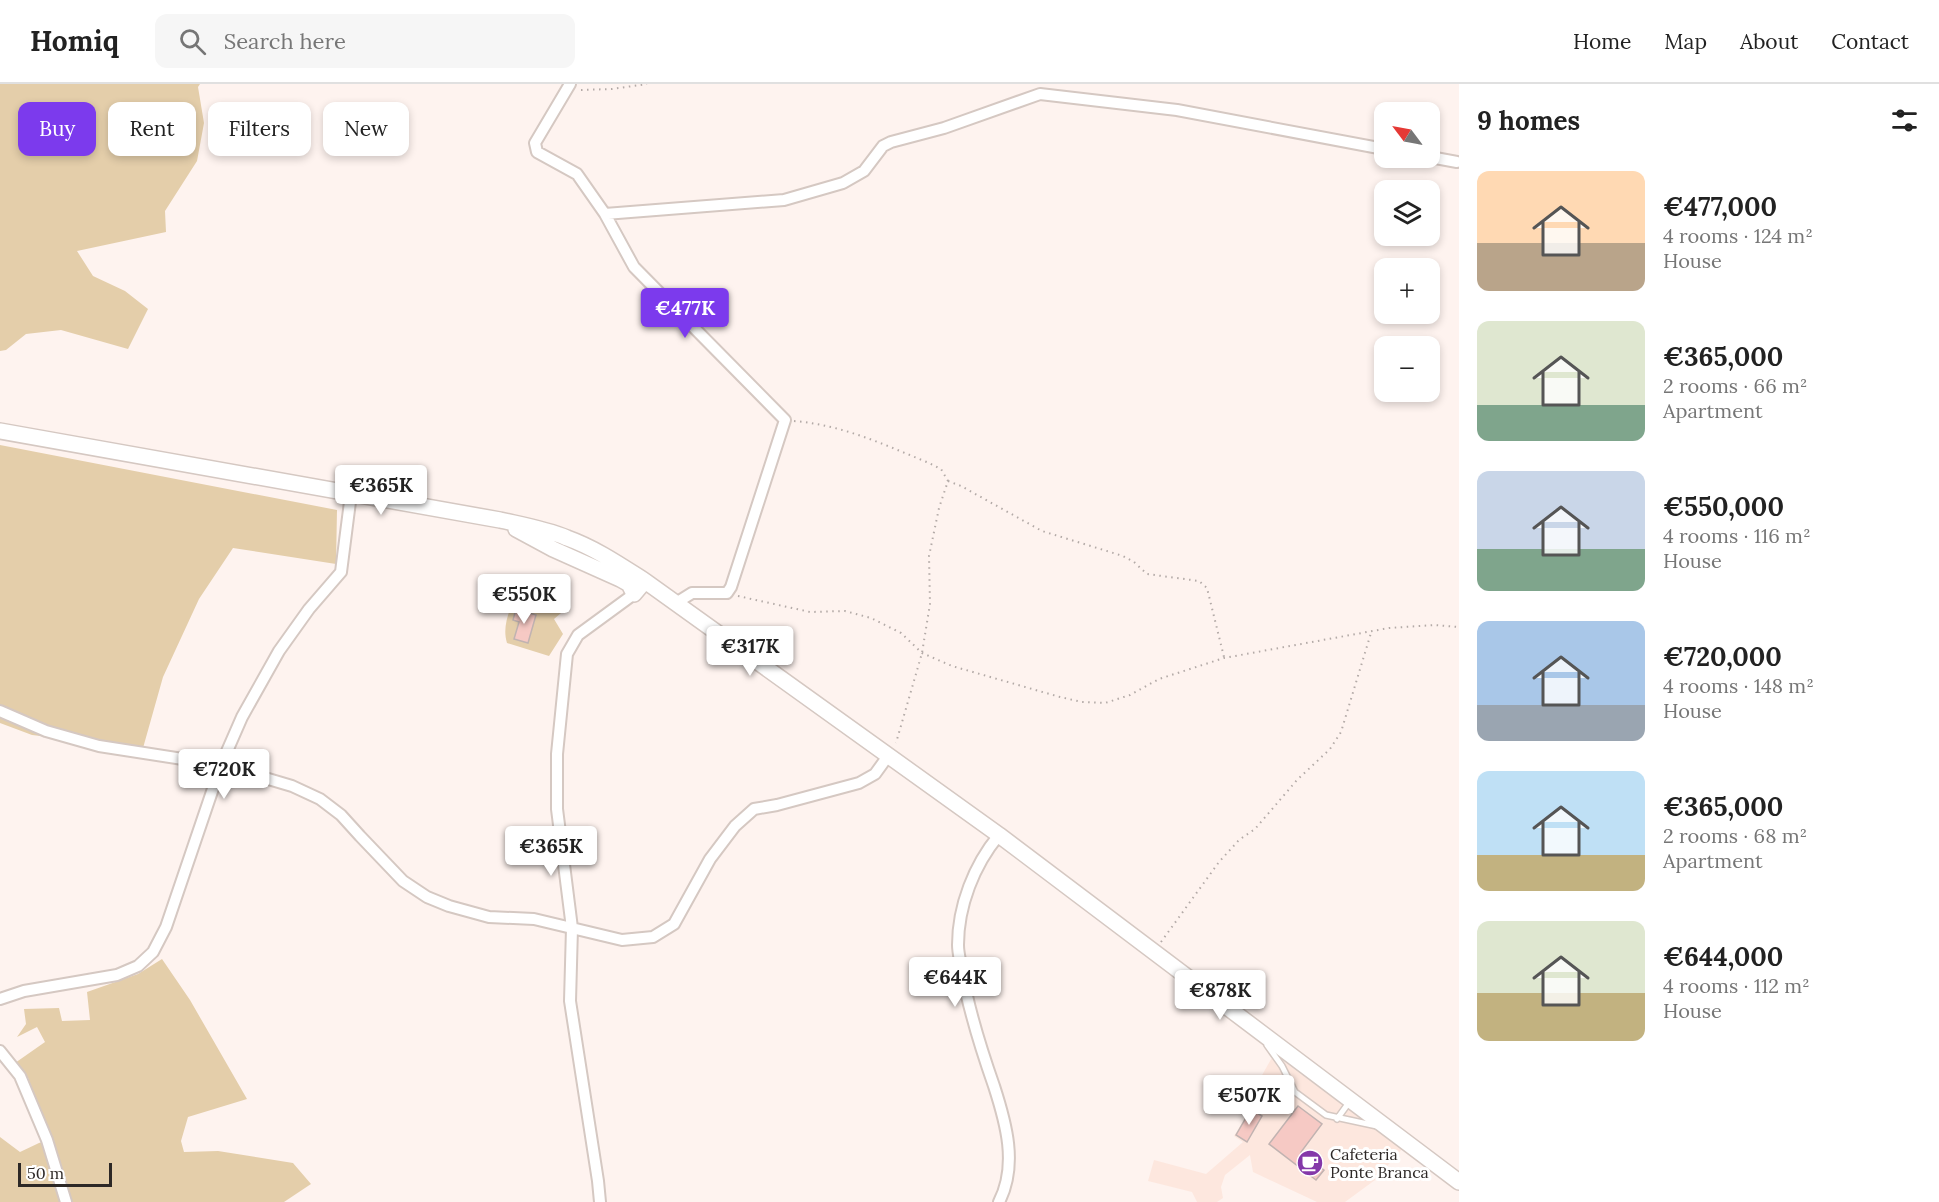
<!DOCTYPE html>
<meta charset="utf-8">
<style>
:root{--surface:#fff;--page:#f6f6f6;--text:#222;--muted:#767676;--line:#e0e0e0;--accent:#7c3aed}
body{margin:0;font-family:Lora,serif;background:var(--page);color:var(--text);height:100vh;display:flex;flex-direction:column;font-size:22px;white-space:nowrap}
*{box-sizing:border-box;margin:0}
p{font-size:20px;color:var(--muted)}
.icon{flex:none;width:33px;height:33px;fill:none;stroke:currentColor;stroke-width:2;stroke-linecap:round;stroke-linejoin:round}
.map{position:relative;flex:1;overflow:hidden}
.sheet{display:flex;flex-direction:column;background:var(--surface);width:480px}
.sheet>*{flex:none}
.banner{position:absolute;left:18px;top:18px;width:570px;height:54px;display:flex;gap:12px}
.needle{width:39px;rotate:302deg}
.fabs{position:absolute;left:1374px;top:18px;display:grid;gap:12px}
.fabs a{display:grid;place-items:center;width:66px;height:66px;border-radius:12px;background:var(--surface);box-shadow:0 3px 9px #0003;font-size:30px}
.scale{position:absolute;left:18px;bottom:15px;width:94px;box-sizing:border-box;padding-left:6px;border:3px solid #2d2826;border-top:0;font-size:16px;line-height:21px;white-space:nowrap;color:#2d2826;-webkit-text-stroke:4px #fff;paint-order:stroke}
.price{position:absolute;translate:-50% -51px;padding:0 14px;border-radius:6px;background:#fff;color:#222;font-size:20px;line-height:39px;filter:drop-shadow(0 2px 3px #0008)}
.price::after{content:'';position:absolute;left:50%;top:36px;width:18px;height:14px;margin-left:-9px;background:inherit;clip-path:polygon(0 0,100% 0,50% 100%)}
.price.current{background:var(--accent);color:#fff}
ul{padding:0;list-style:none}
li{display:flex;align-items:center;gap:18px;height:150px;padding:0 18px}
li span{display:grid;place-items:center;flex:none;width:168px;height:120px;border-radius:12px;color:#555}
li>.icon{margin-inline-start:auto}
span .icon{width:72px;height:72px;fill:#fffc;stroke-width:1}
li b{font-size:26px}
h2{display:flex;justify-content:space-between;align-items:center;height:72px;padding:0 18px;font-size:26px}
.tag{padding:0 21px;border-radius:12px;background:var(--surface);box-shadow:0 3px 9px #0003;font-size:21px;line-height:54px}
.tag.current{background:var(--accent);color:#fff}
header{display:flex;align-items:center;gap:36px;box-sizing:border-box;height:84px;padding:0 30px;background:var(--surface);border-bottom:2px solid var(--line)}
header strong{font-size:28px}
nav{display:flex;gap:33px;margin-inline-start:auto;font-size:21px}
.search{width:420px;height:54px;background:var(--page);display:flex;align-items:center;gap:15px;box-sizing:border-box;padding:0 21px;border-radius:12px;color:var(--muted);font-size:22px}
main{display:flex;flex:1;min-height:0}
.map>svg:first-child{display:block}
.built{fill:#fde7de}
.green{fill:#e4ceaa}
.building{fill:#f6c9c4;stroke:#c1b3b1;stroke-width:1.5}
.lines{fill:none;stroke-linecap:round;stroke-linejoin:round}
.lane-casing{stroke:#d5c8c2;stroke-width:8}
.street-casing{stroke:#d5c8c2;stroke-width:14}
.secondary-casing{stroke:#d5c8c2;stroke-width:18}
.path{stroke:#b3aaa7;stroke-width:2;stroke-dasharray:1.5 4.5;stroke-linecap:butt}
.lane{stroke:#fff;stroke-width:5}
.street{stroke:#fff;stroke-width:10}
.secondary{stroke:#fff;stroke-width:15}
.labels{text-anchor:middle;stroke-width:6;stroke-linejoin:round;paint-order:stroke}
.poi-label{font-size:16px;fill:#2d2826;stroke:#fff;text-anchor:start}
</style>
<header>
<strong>Homiq</strong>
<div class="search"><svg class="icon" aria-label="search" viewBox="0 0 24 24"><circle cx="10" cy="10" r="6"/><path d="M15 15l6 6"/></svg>Search here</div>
<nav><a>Home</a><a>Map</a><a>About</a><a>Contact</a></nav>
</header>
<main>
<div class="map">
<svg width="1459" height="1118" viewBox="0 0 1459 1118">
<rect width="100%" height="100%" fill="#fef3ef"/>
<path class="built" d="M 1274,970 L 1402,1065 L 1375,1096 L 1345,1118 L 1317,1118 L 1253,1088 L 1250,1071 L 1225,1091 L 1221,1103 L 1223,1114 L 1217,1118 L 1197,1118 L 1192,1108 L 1148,1097 L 1154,1076 L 1206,1090 L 1243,1058 L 1234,1052 L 1263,1004 L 1257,1000 Z"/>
<path class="green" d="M 0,0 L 200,0 L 198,3 L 204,39 L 197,77 L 165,127 L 166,148 L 77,167 L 93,192 L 125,207 L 148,225 L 128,265 L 61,246 L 26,250 L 6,266 L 0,267 Z
M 0,361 L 337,426 L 336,480 L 233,464 L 199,515 L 163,593 L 143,664 L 32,651 L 0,639 Z
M 535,504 L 561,509 L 567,524 L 554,535 L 563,550 L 549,572 L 507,559 C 502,543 509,527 515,513 L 530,515 Z
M 162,875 L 190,916 L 247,1015 L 188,1033 L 181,1057 L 184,1068 L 218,1067 L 293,1079 L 311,1100 L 284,1118 L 0,1118 L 0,1053 L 20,1068 L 39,1059 L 51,1055 L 28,994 L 15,979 L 45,958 L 37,943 L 17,953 L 26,940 L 24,925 L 59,924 L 62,937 L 90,936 L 87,908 L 138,890 Z"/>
<path class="building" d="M 516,525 L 536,531 L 528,559 L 514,555 L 519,538 L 513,536 Z
M 1298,1022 L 1322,1040 L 1301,1068 L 1324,1086 L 1316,1096 L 1269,1060 Z
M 1251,1025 L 1262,1032 L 1247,1058 L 1236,1051 Z"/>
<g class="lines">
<defs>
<path id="lane" d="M 1267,961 L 1282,982 L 1295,1008 L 1326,1031 L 1377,1042
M 1337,1035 L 1350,1017"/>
<path id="street" d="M 570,0 L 535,59 L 537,68 L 577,90 L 605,130 L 634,183 L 785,336 L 731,503 L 727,509 L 692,509 L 676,519
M 1430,73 L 1457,78
M 605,130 L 784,116 L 843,99 L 864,87 L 883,62 L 891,58 L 944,44 L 1040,10 L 1177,26 L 1384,65
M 0,627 L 46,647 L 99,662 L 221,681 L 292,702 L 320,715 L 341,731 L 360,752 L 403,797 L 427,813 L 449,822 L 489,833 L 534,835 L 622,856 L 653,853 L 674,840 L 710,775 L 735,742 L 754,725 L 777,721 L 859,699 L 875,690 L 888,672
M 999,751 C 974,781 958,822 958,861 C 958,870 961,879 962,888 C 969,927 981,965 994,1002 C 1006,1039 1018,1081 999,1118
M 0,915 L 24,907 L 117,891 L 138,882 L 153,868 L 166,843 L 221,681 L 242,633 L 279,567 L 309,525 L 341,488 L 351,410
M 0,967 L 20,992 L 47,1056 L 66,1118
M 600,1118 L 598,1097 L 570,917 L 572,844 L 557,725 L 557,670 L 567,570 L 578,551 L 634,510"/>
<path id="secondary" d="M 0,347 L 500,436 C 522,441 546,445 567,454 C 595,464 620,481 645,497 L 999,751 L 1459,1098
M 516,445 L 553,465 L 620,495 L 629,500 L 634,510 L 645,497"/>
</defs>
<use href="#lane" class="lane-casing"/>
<use href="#street" class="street-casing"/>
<use href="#secondary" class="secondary-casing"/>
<path class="path" d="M 581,6 L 612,5 L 647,0
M 794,337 C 843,341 885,361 929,379 L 941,385 L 948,397 L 939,424 L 929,472 L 930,520 L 922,569 L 896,659
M 948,397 L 961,402 L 1042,447 L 1123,472 L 1134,478 L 1147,490 L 1199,497 L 1207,504 L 1224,573
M 738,512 L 810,528 L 845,527 L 871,534 L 901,549 L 922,569 L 952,582 L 1060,613 L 1082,618 L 1105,619 L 1130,611 L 1159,595 L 1224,574 L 1389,544 L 1435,541 L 1459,543
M 1161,858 L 1219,778 L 1239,756 L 1255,745 L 1297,696 L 1330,665 L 1341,648 L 1371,549"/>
<use href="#lane" class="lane"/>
<use href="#street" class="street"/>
<use href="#secondary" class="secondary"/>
</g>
<defs>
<symbol id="cafe-disc" viewBox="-11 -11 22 22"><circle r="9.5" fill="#8438a9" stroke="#fff"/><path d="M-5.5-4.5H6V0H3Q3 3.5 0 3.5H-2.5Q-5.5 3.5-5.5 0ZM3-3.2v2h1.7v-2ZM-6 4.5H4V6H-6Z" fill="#fff"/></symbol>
</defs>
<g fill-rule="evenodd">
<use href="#cafe-disc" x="1295" y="1064" width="30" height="30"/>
</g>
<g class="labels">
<g class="poi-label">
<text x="1330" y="1076">Cafeteria<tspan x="1330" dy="18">Ponte Branca</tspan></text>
</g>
</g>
</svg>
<div class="fabs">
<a><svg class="needle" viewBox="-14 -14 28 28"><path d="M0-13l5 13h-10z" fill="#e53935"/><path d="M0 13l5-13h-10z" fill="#767676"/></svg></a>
<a><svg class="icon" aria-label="layers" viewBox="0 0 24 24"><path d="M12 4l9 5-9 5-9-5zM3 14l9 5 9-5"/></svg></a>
<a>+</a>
<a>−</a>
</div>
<div class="scale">50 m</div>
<b class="price current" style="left:685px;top:255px">€477K</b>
<b class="price" style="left:381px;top:432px">€365K</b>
<b class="price" style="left:524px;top:541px">€550K</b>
<b class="price" style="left:750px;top:593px">€317K</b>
<b class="price" style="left:224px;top:716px">€720K</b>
<b class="price" style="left:551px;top:793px">€365K</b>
<b class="price" style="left:955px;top:924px">€644K</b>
<b class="price" style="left:1220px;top:937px">€878K</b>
<b class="price" style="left:1249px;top:1042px">€507K</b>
<div class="banner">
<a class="tag current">Buy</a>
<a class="tag">Rent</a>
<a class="tag">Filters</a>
<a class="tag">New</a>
</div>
</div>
<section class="sheet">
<h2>9 homes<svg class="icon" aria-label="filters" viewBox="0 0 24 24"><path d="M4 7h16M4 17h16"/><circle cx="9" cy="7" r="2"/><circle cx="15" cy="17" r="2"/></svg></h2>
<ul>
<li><span style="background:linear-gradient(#ffd9b3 60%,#b9a48a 0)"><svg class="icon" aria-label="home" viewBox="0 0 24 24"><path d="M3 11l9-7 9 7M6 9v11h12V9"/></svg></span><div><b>€477,000</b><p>4 rooms · 124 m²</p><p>House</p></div></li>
<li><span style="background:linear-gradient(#dfe7d0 70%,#7fa58c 0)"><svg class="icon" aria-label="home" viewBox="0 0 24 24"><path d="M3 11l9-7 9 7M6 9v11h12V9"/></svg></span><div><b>€365,000</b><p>2 rooms · 66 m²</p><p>Apartment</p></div></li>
<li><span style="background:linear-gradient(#c9d6e8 65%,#7fa58c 0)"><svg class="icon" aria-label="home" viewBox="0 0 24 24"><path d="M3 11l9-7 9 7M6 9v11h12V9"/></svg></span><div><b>€550,000</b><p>4 rooms · 116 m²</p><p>House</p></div></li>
<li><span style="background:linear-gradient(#a9c7e8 70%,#9aa5b1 0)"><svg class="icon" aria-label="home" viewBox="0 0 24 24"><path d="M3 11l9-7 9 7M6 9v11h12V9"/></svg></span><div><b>€720,000</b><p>4 rooms · 148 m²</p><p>House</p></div></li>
<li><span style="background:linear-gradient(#bfe0f5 70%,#c2b280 0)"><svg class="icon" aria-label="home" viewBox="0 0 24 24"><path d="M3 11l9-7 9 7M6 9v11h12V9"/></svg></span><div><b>€365,000</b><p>2 rooms · 68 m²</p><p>Apartment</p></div></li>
<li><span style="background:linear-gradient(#dfe7d0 60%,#c2b280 0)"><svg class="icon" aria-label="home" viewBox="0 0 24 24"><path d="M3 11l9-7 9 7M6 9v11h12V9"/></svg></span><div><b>€644,000</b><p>4 rooms · 112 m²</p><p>House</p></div></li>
</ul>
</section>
</main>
